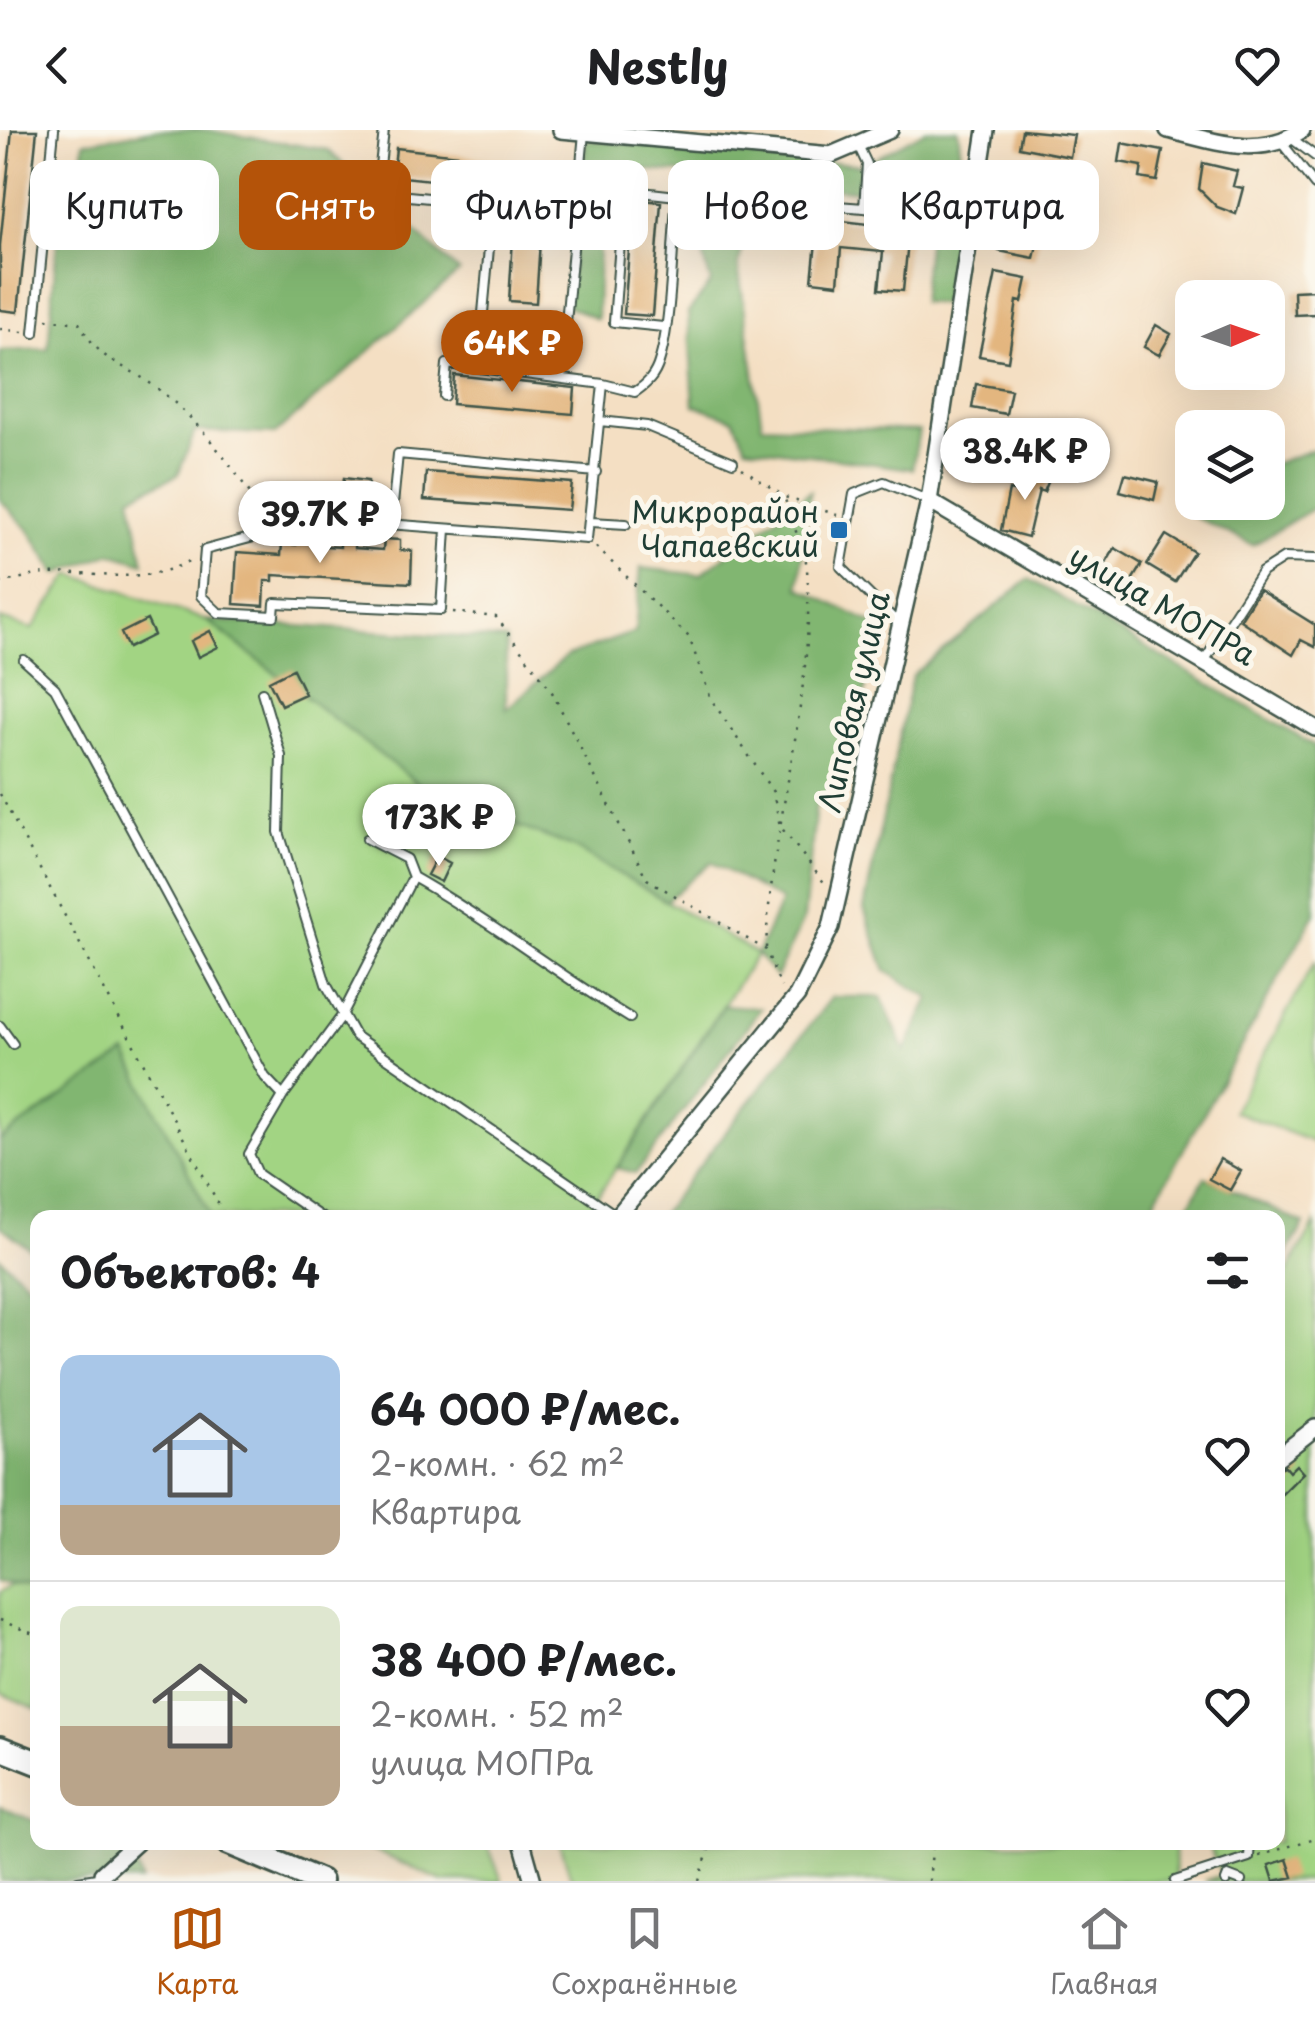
<!DOCTYPE html>
<html lang="ru">
<meta charset="utf-8">
<style>
:root{--surface:#fff;--page:#f2f2f2;--text:#202124;--muted:#757577;--line:#e0e0e0;--accent:#b45309}
body{margin:0;font-family:"Playpen Sans",sans-serif;background:var(--page);color:var(--text);height:100vh;display:flex;flex-direction:column;font-size:38px;white-space:nowrap}
*{box-sizing:border-box;margin:0}
p{font-size:32px;color:var(--muted)}
.icon{flex:none;width:55px;height:55px;fill:none;stroke:currentColor;stroke-width:2;stroke-linecap:round;stroke-linejoin:round}
.map{position:relative;flex:1;overflow:hidden}
.details{position:absolute;left:30px;top:1080px;width:1255px;height:640px;display:flex;flex-direction:column;background:var(--surface);border-radius:20px;box-shadow:0 10px 40px #0002}
.details>*{flex:none}
.top-card{position:absolute;left:30px;top:30px;width:1255px;height:90px;display:flex;gap:20px}
.needle{width:65px;rotate:88deg}
.buttons{position:absolute;left:1175px;top:150px;display:grid;gap:20px}
.buttons a{display:grid;place-items:center;width:110px;height:110px;border-radius:20px;background:var(--surface);box-shadow:0 10px 40px #0002;font-size:50px}
.price{position:absolute;translate:-50% -85px;padding:0 22px;border-radius:35px;background:#fff;color:#222;font-size:32px;line-height:65px;filter:drop-shadow(0 2px 5px #0008)}
.price::after{content:'';position:absolute;left:50%;top:60px;width:30px;height:22px;margin-left:-15px;background:inherit;clip-path:polygon(0 0,100% 0,50% 100%)}
.price.active{background:var(--accent);color:#fff}
ul{padding:0;list-style:none}
li{display:flex;align-items:center;gap:30px;height:250px;padding:0 30px}
li+li{border-top:2px solid var(--line)}
li span{display:grid;place-items:center;flex:none;width:280px;height:200px;border-radius:20px;color:#555}
li>.icon{margin-inline-start:auto}
span .icon{width:120px;height:120px;fill:#fffc;stroke-width:1}
li b{font-size:42px}
h2{display:flex;justify-content:space-between;align-items:center;height:120px;padding:0 30px;font-size:42px}
.tag{padding:0 35px;border-radius:20px;background:var(--surface);box-shadow:0 10px 40px #0002;font-size:35px;line-height:90px}
.tag.active{background:var(--accent);color:#fff}
header{display:flex;justify-content:space-between;align-items:center;height:130px;padding:0 30px;background:var(--surface);font-size:45px;font-weight:700}
.menu{display:flex;justify-content:space-around;align-items:center;height:140px;border-top:2px solid var(--line);background:var(--surface);font-size:28px;color:var(--muted)}
.menu a{display:grid;justify-items:center;gap:5px}
.menu .active{color:var(--accent)}
.map>svg:first-child{display:block}
.green{fill:#a2d483;stroke:#60885c;stroke-width:2.5}
.forest{fill:#81b671;stroke:#507a52;stroke-width:2.5}
.building{fill:#e3b67f}
.lines{fill:none;stroke-linecap:round;stroke-linejoin:round}
.service-casing{stroke:#3f5549;stroke-width:12}
.minor-casing{stroke:#3f5549;stroke-width:20}
.secondary-casing{stroke:#3f5549;stroke-width:28}
.path{stroke:#3f5549;stroke-width:2.5;stroke-dasharray:2.5 8;stroke-linecap:butt}
.service{stroke:#fff;stroke-width:8}
.minor{stroke:#fff;stroke-width:15}
.secondary{stroke:#fff;stroke-width:22}
.poi-dot{fill:#1f6fb2;stroke:#fbf7ec;stroke-width:4}
.labels{text-anchor:middle;stroke-width:10;stroke-linejoin:round;paint-order:stroke}
.poi-label{font-size:30px;fill:#1f3d34;stroke:#fbf7ec;text-anchor:end}
.street-label{font-size:30px;fill:#1f3d34;stroke:#fbf7ec}
</style>
<header><svg class="icon" aria-label="back" viewBox="0 0 24 24"><path d="M15 5l-7 7 7 7"/></svg>Nestly<svg class="icon" aria-label="heart" viewBox="0 0 24 24"><path d="M12 20l-8-8c-3-5 5-10 8-4 3-6 11-1 8 4z"/></svg></header>
<div class="map">
<svg width="1315" height="1751" viewBox="0 0 1315 1751">
<rect width="100%" height="100%" fill="#fbf7ec"/>
<filter id="ink" filterUnits="userSpaceOnUse"><feTurbulence type="fractalNoise" baseFrequency=".01" numOctaves="2"/><feDisplacementMap in="SourceGraphic" scale="20" xChannelSelector="R" yChannelSelector="G"/><feConvolveMatrix kernelMatrix="1 2 1 2 8 2 1 2 1" color-interpolation-filters="sRGB"/></filter>
<filter id="wash" filterUnits="userSpaceOnUse"><feTurbulence type="fractalNoise" baseFrequency=".0048" numOctaves="4" result="noise"/><feDisplacementMap in="SourceGraphic" scale="40" xChannelSelector="R" yChannelSelector="G"/><feGaussianBlur stdDeviation="2.25" result="paint"/><feColorMatrix in="noise" values="0 0 0 0 0 0 0 0 0 0 0 0 0 0 0 0 0 1.4 0 .05"/><feComposite in="paint" operator="in"/></filter>
<g filter="url(#wash)">
<rect width="100%" height="100%" fill="#f4dfc3"/>
<path class="green" d="M 71,444 L 206,490 L 430,663 L 573,717 L 757,824 L 584,1087 L 211,1087 L 126,923 L 0,1010 L 0,489 L 32,499 Z
M 1315,831 L 1315,1013 L 1233,981 Z
M 1315,1093 L 1315,1751 L 1205,1751 L 1222,1745 L 1207,1713 L 1278,1712 L 1278,1159 Z
M 14,1455 L 37,1464 L 37,1579 L 0,1563 L 0,1462 Z
M 356,1713 L 487,1713 L 502,1751 L 443,1751 Z
M 560,1713 L 1174,1713 L 1175,1751 L 572,1751 Z"/>
<path class="forest" d="M 154,0 L 206,0 L 328,20 L 459,142 L 275,304 L 195,301 L 178,345 L 131,366 L 144,433 L 111,423 L 57,444 L 28,399 L 0,370 L 0,221 L 48,219 L 59,91 L 77,92 L 84,12 Z
M 926,0 L 958,0 L 964,49 L 943,174 L 921,172 L 932,67 L 758,52 L 738,136 L 762,295 L 919,301 L 912,339 L 746,316 L 734,289 L 694,275 L 688,183 L 711,153 L 694,92 L 708,45 L 601,36 L 597,189 L 567,176 L 586,10 L 863,35 Z
M 1315,319 L 1315,377 L 1253,415 L 1181,380 L 1193,373 L 1268,372 L 1268,336 Z
M 810,361 L 799,457 L 881,498 L 839,662 L 817,665 L 804,788 L 776,847 L 757,824 L 781,771 L 711,732 L 666,771 L 573,717 L 430,663 L 207,490 L 506,510 L 506,579 L 567,526 L 635,502 L 641,438 L 700,445 Z
M 1029,449 L 1315,616 L 1315,783 L 1146,1087 L 659,1087 L 832,867 L 881,867 L 905,921 L 930,868 L 886,841 L 864,779 L 912,546 Z
M 724,875 L 761,878 L 636,1043 L 617,1038 Z
M 126,923 L 211,1087 L 38,1088 L 37,1124 L 0,1096 L 0,1010 Z
M 1205,1047 L 1304,1094 L 1278,1139 L 1278,1088 L 1182,1088 Z
M 0,1128 L 37,1161 L 37,1464 L 0,1450 Z
M 0,1677 L 37,1692 L 38,1712 L 89,1713 L 135,1731 L 142,1751 L 0,1751 Z"/>
<g id="blocks">
<path class="building" d="M 12,0 L 37,0 L 18,182 L 0,180 L 0,115 Z
M 1022,0 L 1074,5 L 1070,27 L 1019,17 Z
M 1122,13 L 1163,21 L 1157,51 L 1140,48 L 1142,36 L 1119,32 Z
M 396,18 L 549,35 L 546,62 L 393,46 Z
M 1203,33 L 1237,41 L 1233,56 L 1243,58 L 1236,84 L 1217,77 L 1199,59 Z
M 1017,48 L 1087,63 L 1082,89 L 1045,81 L 1034,128 L 999,121 Z
M 633,69 L 661,72 L 652,186 L 624,184 Z
M 819,82 L 842,84 L 842,91 L 886,96 L 886,89 L 910,91 L 903,161 L 879,159 L 883,122 L 841,118 L 838,154 L 812,151 Z
M 514,93 L 541,95 L 536,173 L 509,171 Z
M 996,143 L 1027,149 L 1022,172 L 1017,171 L 1008,231 L 979,226 Z
M 1315,160 L 1315,184 L 1295,185 L 1294,161 Z
M 1156,195 L 1171,204 L 1159,225 L 1144,217 Z
M 454,245 L 575,258 L 573,284 L 452,274 Z
M 976,254 L 1011,260 L 1006,284 L 972,278 Z
M 1033,335 L 1052,343 L 1044,362 L 1039,360 L 1028,407 L 1001,400 L 1009,360 L 1022,363 Z
M 426,342 L 572,353 L 569,380 L 424,370 Z
M 1125,344 L 1158,352 L 1154,370 L 1120,361 Z
M 344,348 L 368,351 L 367,367 L 342,365 Z
M 296,405 L 312,406 L 311,415 L 340,417 L 340,408 L 355,408 L 355,418 L 383,420 L 384,409 L 400,410 L 400,420 L 412,421 L 411,453 L 273,445 L 273,451 L 265,451 L 264,476 L 234,474 L 237,422 L 281,425 L 282,414 L 296,415 Z
M 1166,405 L 1194,422 L 1175,452 L 1147,435 Z
M 1115,418 L 1142,434 L 1128,457 L 1102,440 Z
M 1259,460 L 1315,495 L 1315,517 L 1301,510 L 1293,525 L 1240,490 Z
M 147,490 L 154,505 L 128,518 L 121,503 Z
M 210,501 L 218,517 L 198,527 L 191,511 Z
M 293,539 L 305,564 L 281,575 L 269,551 Z
M 437,726 L 450,733 L 441,752 L 427,745 Z
M 1220,1029 L 1241,1041 L 1230,1060 L 1209,1049 Z
M 1296,1335 L 1303,1343 L 1278,1368 L 1278,1338 L 1284,1336 L 1289,1342 Z
M 1287,1729 L 1293,1747 L 1274,1751 L 1269,1735 Z"/>
</g>
</g>
<g filter="url(#ink)">
<use href="#blocks" fill-opacity="0" stroke="#3f5549" stroke-width="2.5"/>
<g class="lines">
<defs>
<path id="service" d="M 384,0 L 377,63 L 575,82
M 1291,8 L 1315,26
M 1281,12 L 1315,55
M 858,15 L 867,34 L 864,78 L 913,84
M 824,75 L 864,78
M 34,203 L 54,0
M 478,237 L 493,75
M 561,245 L 584,3
M 603,254 L 635,262 C 647,254 655,246 659,232 C 672,193 672,110 677,66 L 624,60 L 614,192 L 663,197
M 444,266 L 447,234 L 603,254 L 587,409 L 321,389 L 205,420 L 201,466 L 219,483 L 274,486 L 275,473 L 441,480 L 446,399
M 600,291 L 647,296 L 733,332
M 591,392 L 626,394
M 391,395 L 398,324 L 596,342
M 899,494 L 841,437 L 854,364 L 884,352 L 929,371
M 24,530 L 55,558 L 265,947 L 283,966
M 1203,533 L 1262,442 L 1284,428 L 1315,429
M 262,562 L 281,626 L 279,702 L 326,854 L 355,906 L 617,1086
M 367,709 L 406,729 L 413,747
M 0,896 L 13,914
M 322,1088 L 258,1044 L 249,1024 L 283,966 L 341,887 L 413,747 C 489,790 556,843 630,888
M 78,1751 L 103,1747
M 1175,1751 L 1249,1727 L 1250,1712
M 1226,1751 L 1228,1746 L 1241,1751"/>
<path id="minor" d="M 561,0 L 831,25 L 890,0
M 1168,0 C 1214,11 1259,29 1302,0
M 929,371 L 1315,598
M 616,1088 L 797,866 L 831,797 L 929,371 L 986,0
M 1278,1327 L 1315,1298
M 522,1712 L 533,1751
M 102,1744 L 137,1712"/>
<path id="secondary" d="M 0,1618 L 38,1633
M 227,1712 L 320,1751"/>
</defs>
<use href="#service" class="service-casing"/>
<use href="#minor" class="minor-casing"/>
<use href="#secondary" class="secondary-casing"/>
<path class="path" d="M 47,189 L 79,193 C 106,238 116,228 154,256 C 201,290 237,344 269,391
M 0,199 L 23,202
M 742,338 L 785,367 L 837,385
M 596,417 L 689,507 L 711,569 L 773,662 L 780,696 L 826,755
M 0,453 C 15,450 31,445 47,444 C 97,441 150,457 193,428
M 453,482 L 496,487 L 551,560 L 647,749 L 766,820 L 781,857
M 0,664 L 226,1088
M 766,818 C 771,692 816,566 807,439 C 805,415 789,392 785,367
M 0,1490 L 38,1506
M 1267,1712 L 1270,1723
M 1259,1726 L 1315,1708
M 699,1751 L 711,1712
M 929,1751 L 933,1712"/>
<use href="#service" class="service"/>
<use href="#minor" class="minor"/>
<use href="#secondary" class="secondary"/>
</g>
</g>
<rect class="poi-dot" x="829" y="390" width="20" height="20" rx="5"/>
<g class="labels">
<g class="poi-label">
<text x="819" y="393">Микрорайон<tspan x="819" dy="34">Чапаевский</tspan></text>
</g>
<g class="street-label">
<text transform="translate(1162 476) rotate(30)" y="10">улица МОПРа</text>
<text transform="translate(855 572) rotate(-77)" y="10">Липовая улица</text>
</g>
</g>
</svg>
<div class="buttons">
<a><svg class="needle" viewBox="-14 -14 28 28"><path d="M0-13l5 13h-10z" fill="#e53935"/><path d="M0 13l5-13h-10z" fill="#757577"/></svg></a>
<a><svg class="icon" aria-label="layers" viewBox="0 0 24 24"><path d="M12 4l9 5-9 5-9-5zM3 14l9 5 9-5"/></svg></a>
</div>
<b class="price active" style="left:512px;top:265px">64K ₽</b>
<b class="price" style="left:1025px;top:373px">38.4K ₽</b>
<b class="price" style="left:320px;top:436px">39.7K ₽</b>
<b class="price" style="left:439px;top:739px">173K ₽</b>
<div class="top-card">
<a class="tag">Купить</a>
<a class="tag active">Снять</a>
<a class="tag">Фильтры</a>
<a class="tag">Новое</a>
<a class="tag">Квартира</a>
</div>
<section class="details">
<h2>Объектов: 4<svg class="icon" aria-label="filters" viewBox="0 0 24 24"><path d="M4 7h16M4 17h16"/><circle cx="9" cy="7" r="2"/><circle cx="15" cy="17" r="2"/></svg></h2>
<ul>
<li><span style="background:linear-gradient(#a9c7e8 75%,#b9a48a 0)"><svg class="icon" aria-label="home" viewBox="0 0 24 24"><path d="M3 11l9-7 9 7M6 9v11h12V9"/></svg></span><div><b>64 000 ₽/мес.</b><p>2-комн. · 62 m²</p><p>Квартира</p></div><svg class="icon" aria-label="heart" viewBox="0 0 24 24"><path d="M12 20l-8-8c-3-5 5-10 8-4 3-6 11-1 8 4z"/></svg></li>
<li><span style="background:linear-gradient(#dfe7d0 60%,#b9a48a 0)"><svg class="icon" aria-label="home" viewBox="0 0 24 24"><path d="M3 11l9-7 9 7M6 9v11h12V9"/></svg></span><div><b>38 400 ₽/мес.</b><p>2-комн. · 52 m²</p><p>улица МОПРа</p></div><svg class="icon" aria-label="heart" viewBox="0 0 24 24"><path d="M12 20l-8-8c-3-5 5-10 8-4 3-6 11-1 8 4z"/></svg></li>
</ul>
</section>
</div>
<nav class="menu">
<a class="active"><svg class="icon" aria-label="map" viewBox="0 0 24 24"><path d="M3 6l6-2 6 2 6-2v14l-6 2-6-2-6 2zM9 4v14M15 6v14"/></svg>Карта</a>
<a><svg class="icon" aria-label="saved" viewBox="0 0 24 24"><path d="M7 4h10v16l-5-4-5 4z"/></svg>Сохранённые</a>
<a><svg class="icon" aria-label="home" viewBox="0 0 24 24"><path d="M3 11l9-7 9 7M6 9v11h12V9"/></svg>Главная</a>
</nav>
